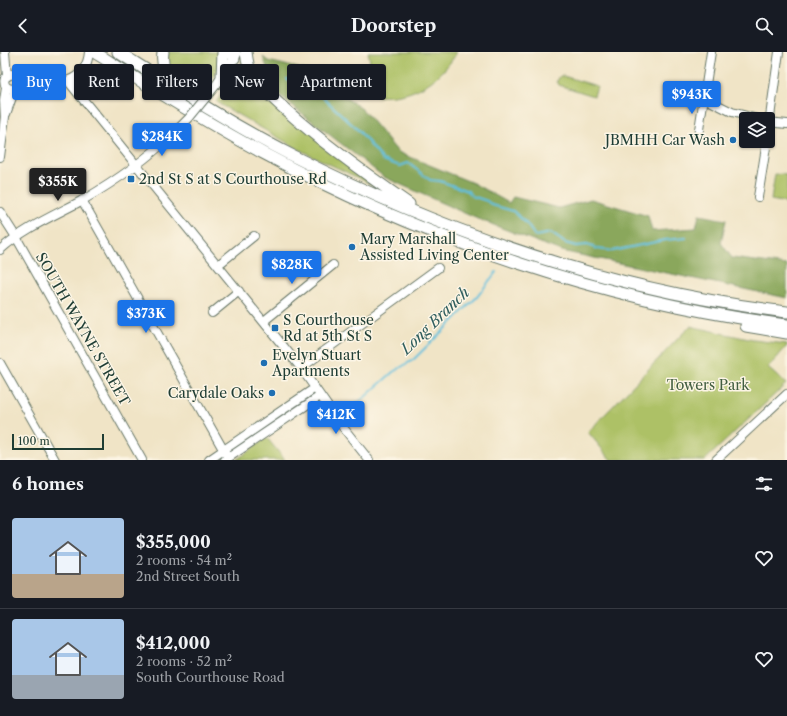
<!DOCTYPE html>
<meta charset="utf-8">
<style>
:root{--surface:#171b24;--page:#20242c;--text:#f1f3f6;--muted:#9ea1a6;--line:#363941;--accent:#1a73e8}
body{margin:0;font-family:"Libre Caslon Text",serif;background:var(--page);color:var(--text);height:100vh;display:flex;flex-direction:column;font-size:15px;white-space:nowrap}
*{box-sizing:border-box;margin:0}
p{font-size:13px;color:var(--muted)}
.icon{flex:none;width:22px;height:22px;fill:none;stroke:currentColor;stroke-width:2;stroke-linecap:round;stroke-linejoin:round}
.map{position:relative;height:408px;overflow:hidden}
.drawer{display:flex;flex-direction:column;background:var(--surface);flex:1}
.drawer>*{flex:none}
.guide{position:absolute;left:12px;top:12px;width:400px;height:36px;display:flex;gap:8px}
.fabs{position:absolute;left:739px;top:60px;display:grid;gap:8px}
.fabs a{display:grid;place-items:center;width:36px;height:36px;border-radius:4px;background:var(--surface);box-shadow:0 1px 3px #0004;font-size:20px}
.scale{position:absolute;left:12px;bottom:10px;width:92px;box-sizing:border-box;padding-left:4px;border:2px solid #1f3d34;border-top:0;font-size:11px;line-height:14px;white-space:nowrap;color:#1f3d34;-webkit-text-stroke:3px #fcf5e5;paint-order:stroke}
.price{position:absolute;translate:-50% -34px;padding:0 9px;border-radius:4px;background:var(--accent);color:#fff;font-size:13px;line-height:26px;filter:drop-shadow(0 1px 2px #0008)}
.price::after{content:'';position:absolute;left:50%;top:24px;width:12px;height:9px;margin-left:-6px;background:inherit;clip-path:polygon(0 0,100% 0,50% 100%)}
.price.current{background:#222;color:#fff}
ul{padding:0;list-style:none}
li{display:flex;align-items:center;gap:12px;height:100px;padding:0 12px}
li+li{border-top:1px solid var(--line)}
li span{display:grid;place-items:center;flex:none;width:112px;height:80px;border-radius:4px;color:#555}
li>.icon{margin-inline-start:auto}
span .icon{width:48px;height:48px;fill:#fffc;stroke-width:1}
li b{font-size:17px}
h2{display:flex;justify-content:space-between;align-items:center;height:48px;padding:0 12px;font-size:17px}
.tag{padding:0 14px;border-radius:4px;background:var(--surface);box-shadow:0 1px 3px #0004;font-size:14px;line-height:36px}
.tag.current{background:var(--accent);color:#fff}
header{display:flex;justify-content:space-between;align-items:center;height:52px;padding:0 12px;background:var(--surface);font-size:18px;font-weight:800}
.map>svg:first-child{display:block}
.green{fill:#adc166;stroke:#667f4d}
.forest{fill:#8aa75b;stroke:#547248}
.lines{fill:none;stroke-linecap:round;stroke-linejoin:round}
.stream{stroke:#60c0de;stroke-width:2}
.minor-casing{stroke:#687767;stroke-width:10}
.highway-casing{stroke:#687767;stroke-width:13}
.minor{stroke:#fff;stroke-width:8}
.highway{stroke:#fff;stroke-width:11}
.minor-bridge-casing{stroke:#687767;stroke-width:10;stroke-linecap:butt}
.minor-bridge{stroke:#fff;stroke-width:8}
.poi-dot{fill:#1f6fb2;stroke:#fcf5e5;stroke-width:1.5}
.labels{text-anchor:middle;stroke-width:3;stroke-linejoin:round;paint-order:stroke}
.poi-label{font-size:14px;fill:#1f3d34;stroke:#fcf5e5;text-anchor:start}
.street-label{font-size:14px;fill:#1f3d34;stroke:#fcf5e5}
.park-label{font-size:14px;fill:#425e40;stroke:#fcf5e5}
.water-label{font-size:15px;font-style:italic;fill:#2f5e5e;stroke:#fcf5e5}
</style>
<header><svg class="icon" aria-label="back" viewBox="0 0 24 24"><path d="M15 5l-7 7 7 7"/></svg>Doorstep<svg class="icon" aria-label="search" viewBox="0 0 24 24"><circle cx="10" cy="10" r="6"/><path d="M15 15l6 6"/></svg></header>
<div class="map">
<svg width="787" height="408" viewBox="0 0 787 408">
<rect width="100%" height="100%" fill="#fcf5e5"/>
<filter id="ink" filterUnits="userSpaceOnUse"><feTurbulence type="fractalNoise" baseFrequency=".025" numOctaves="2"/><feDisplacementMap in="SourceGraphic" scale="8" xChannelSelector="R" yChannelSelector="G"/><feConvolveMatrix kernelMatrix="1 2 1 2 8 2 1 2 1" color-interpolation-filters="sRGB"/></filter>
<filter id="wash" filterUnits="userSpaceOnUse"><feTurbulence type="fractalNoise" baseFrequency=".012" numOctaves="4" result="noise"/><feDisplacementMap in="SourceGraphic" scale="16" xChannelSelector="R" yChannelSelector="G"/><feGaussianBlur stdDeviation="0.9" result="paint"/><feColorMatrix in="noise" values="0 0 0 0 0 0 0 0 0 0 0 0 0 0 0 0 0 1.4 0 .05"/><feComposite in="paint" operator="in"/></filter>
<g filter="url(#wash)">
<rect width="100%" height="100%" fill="#f0e4c6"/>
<path class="green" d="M 168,0 L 221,0 L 219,17 L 201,43 L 175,26 L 167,13 Z
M 368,0 L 457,0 C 454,6 449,12 444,18 C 423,41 391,51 360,40 L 370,9 Z
M 245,5 L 246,19 L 375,134 L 300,98 L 216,50 L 239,17 Z
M 560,24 L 563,24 L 597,34 L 594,44 L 559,33 L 557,29 Z
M 775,122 L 787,123 L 787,151 L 771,148 Z
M 690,274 L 753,288 L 787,292 L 787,294 L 768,316 L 786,332 L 705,408 L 611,408 L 588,380 Z
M 267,386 L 285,408 L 236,408 L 265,387 Z"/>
<path class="forest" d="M 263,5 L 268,9 L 315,20 L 316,25 L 362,57 L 398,100 L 473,131 L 509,151 L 513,145 L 559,156 L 591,147 L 648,164 L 652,179 L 696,176 L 699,163 L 726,168 L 721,191 L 732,206 L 787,213 L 787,246 L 561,199 L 473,165 L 384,125 L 277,42 Z"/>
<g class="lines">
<path class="stream" d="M 287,27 L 316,39 L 358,78 L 383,108 L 400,114 L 408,111 L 430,128 L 440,129 L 468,139 L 472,144 L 487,149 L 492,153 L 513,159 L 526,171 L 535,184 L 551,181 L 565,191 L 576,194 L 587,193 L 598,197 L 612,199 L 665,188 L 686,186
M 345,359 L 365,345 L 393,320 L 413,308 L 477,245 L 496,220"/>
</g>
</g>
<g filter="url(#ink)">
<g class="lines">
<defs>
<path id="minor" d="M 5,0 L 7,24
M 18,25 L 19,31 L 17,36 L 11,37 C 6,36 3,32 5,26 L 11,22 L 18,25 L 37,29 L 79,29 L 103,23 L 132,26
M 69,28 C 82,23 88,13 89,0
M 68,29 L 301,316 L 338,369 L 369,408
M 216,33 L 237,2
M 704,46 L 732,60 L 758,67
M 6,62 L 15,37
M 768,70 L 787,72
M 768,79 L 779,0
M 698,84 L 711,0
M 0,105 L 5,65 L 4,49 L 6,35
M 758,145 L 767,89
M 82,148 L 228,406
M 0,160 L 16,185 L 142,408
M 0,198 C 24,176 55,163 83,148 C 116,129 147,107 174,81
M 218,213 L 254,184
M 212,261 L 239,239
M 264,269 L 333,213
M 0,311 L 55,408
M 301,316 L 438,216
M 209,408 L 315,336
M 225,408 L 320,344
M 716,408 L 787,342"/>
<path id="highway" d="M 94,0 C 150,35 205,70 263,101 C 425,188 604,249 787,273
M 118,0 C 175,36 232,73 293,104 C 447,182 615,239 787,260
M 163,0 C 161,14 166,23 176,33
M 232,0 L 234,6
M 246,0 C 247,8 248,16 252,23 C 261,37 275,48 287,59 C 325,93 367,123 409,152
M 222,24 L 223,0
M 746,274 L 787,281"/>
</defs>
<use href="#minor" class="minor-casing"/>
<use href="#highway" class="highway-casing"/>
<use href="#minor" class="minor"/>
<use href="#highway" class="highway"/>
<defs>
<path id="minor-bridge" d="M 174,81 L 189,66 L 216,33"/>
</defs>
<use href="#minor-bridge" class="minor-bridge-casing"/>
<use href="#minor-bridge" class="minor-bridge"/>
</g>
</g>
<g class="poi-dot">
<circle cx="733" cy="88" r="4"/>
<rect x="127" y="123" width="8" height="8" rx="2"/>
<circle cx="352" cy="195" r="4"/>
<rect x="271" y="272" width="8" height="8" rx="2"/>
<circle cx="264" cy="311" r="4"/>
<circle cx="272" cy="341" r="4"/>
</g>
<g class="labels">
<g class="poi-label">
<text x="725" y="93" text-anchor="end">JBMHH Car Wash</text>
<text x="139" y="132">2nd St S at S Courthouse Rd</text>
<text x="360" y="192">Mary Marshall<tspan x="360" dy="16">Assisted Living Center</tspan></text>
<text x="283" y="273">S Courthouse<tspan x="283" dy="16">Rd at 5th St S</tspan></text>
<text x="272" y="308">Evelyn Stuart<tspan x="272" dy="16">Apartments</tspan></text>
<text x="264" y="346" text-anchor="end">Carydale Oaks</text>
</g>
<g class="street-label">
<text transform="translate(83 277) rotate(60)" y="5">SOUTH WAYNE STREET</text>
</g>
<g class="park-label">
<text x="708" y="338">Towers Park</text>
</g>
<g class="water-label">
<text transform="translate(435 269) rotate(-44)" y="5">Long Branch</text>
</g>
</g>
</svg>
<div class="fabs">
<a><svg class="icon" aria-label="layers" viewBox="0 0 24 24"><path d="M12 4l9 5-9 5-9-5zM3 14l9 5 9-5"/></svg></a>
</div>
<div class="scale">100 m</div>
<b class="price" style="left:692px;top:63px">$943K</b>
<b class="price" style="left:162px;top:105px">$284K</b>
<b class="price current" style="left:58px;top:150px">$355K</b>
<b class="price" style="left:292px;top:233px">$828K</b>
<b class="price" style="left:146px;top:282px">$373K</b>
<b class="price" style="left:336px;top:383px">$412K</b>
<div class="guide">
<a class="tag current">Buy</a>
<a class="tag">Rent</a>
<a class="tag">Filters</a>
<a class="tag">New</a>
<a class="tag">Apartment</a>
</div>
</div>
<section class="drawer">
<h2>6 homes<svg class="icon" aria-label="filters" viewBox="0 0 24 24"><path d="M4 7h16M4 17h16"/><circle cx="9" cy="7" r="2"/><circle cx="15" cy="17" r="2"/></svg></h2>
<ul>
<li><span style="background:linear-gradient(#a9c7e8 70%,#b9a48a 0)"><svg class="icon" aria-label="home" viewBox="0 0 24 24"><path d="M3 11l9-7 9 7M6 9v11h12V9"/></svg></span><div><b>$355,000</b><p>2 rooms · 54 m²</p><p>2nd Street South</p></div><svg class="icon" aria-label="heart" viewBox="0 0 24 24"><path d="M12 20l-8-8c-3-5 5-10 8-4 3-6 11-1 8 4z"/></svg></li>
<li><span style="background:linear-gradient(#a9c7e8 70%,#9aa5b1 0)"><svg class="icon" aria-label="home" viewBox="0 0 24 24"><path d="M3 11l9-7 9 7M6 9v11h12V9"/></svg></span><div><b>$412,000</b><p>2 rooms · 52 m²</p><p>South Courthouse Road</p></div><svg class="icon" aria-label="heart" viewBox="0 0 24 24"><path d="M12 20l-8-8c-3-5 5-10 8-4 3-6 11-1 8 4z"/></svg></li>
</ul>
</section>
